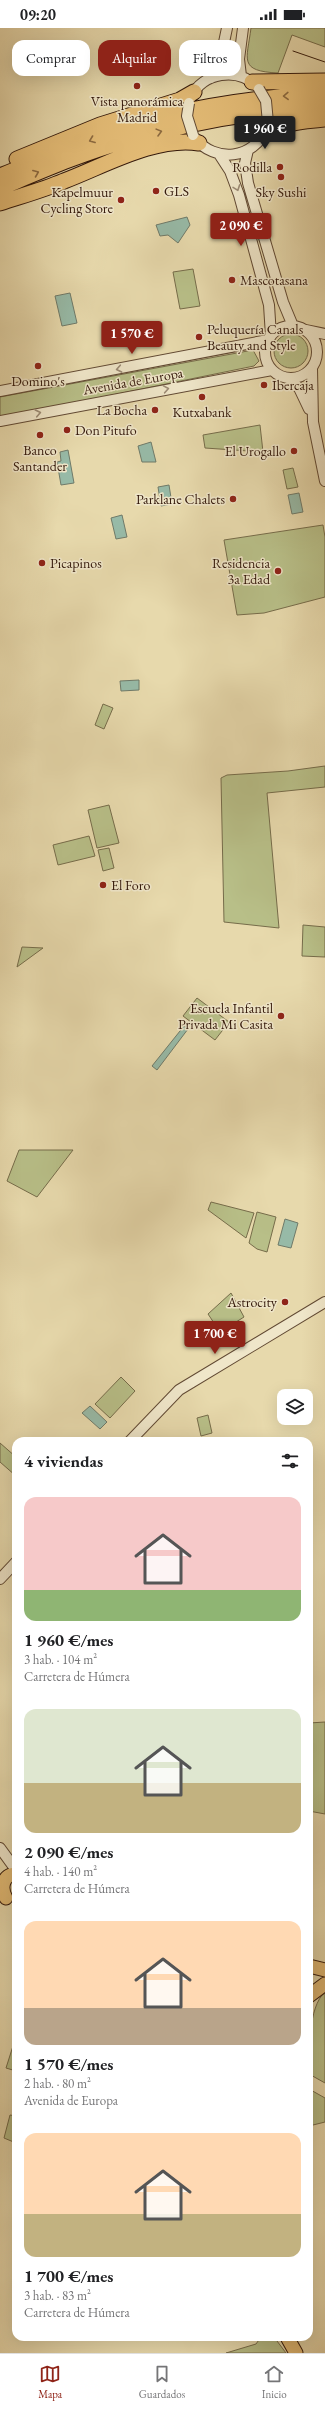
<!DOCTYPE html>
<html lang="es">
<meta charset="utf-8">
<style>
:root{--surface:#fff;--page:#f2f2f2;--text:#202124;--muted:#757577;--line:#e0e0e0;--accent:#8f2418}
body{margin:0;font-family:"EB Garamond",serif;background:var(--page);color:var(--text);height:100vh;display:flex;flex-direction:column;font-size:15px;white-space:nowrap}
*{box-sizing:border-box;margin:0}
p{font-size:13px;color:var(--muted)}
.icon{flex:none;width:22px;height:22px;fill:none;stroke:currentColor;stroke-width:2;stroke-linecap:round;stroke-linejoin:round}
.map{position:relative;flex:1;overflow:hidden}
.details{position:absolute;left:12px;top:1409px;width:301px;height:904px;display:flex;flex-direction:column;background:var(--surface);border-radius:12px;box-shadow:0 4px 16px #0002}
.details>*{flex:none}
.hud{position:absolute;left:12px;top:12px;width:301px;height:36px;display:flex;gap:8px}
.tools{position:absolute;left:277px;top:1361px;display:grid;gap:8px}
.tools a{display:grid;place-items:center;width:36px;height:36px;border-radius:8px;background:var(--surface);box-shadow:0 4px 16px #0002;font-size:20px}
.price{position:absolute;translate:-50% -34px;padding:0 9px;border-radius:4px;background:var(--accent);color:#fff;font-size:13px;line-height:26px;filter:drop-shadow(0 1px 2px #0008)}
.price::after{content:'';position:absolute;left:50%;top:24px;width:12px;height:9px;margin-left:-6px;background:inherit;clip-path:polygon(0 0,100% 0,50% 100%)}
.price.on{background:#222;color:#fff}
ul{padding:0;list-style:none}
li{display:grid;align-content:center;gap:8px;height:212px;padding:0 12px}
li span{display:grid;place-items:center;height:124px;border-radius:12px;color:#555}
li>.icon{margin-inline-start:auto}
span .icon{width:72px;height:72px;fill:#fffc;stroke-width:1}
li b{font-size:17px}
h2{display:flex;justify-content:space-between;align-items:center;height:48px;padding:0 12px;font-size:17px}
.pill{padding:0 14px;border-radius:12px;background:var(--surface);box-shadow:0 4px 16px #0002;font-size:14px;line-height:36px}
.pill.on{background:var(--accent);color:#fff}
.status{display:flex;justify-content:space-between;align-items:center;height:28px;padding:0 20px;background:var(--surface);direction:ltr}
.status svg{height:11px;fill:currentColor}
.dock{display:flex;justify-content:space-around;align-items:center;height:56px;border-top:1px solid var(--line);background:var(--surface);font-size:11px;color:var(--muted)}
.dock a{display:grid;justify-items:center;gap:2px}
.dock .on{color:var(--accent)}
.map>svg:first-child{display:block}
.green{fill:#b8bf88;stroke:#766c4a}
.water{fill:#97baa7;stroke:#6f7a69}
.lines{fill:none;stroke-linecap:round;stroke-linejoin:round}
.minor-casing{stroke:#614933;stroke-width:12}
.major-casing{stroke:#34190b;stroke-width:15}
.highway-casing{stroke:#34190b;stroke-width:17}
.minor{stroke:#efe6c9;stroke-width:10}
.major{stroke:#e4bc76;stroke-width:13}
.highway{stroke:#e4bc76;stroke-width:15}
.tram{stroke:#34190b;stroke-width:1}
.minor-bridge-casing{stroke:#614933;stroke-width:12;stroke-linecap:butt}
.minor-bridge{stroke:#efe6c9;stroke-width:10}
.oneway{stroke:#8c6a40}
.oneway2{stroke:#9b8a74}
.poi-dot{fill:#8f2418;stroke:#efe6c9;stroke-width:1.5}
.labels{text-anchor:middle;stroke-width:3;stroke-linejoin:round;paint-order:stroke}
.poi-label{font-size:14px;fill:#34190b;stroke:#efe6c9;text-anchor:end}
.street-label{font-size:14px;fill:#34190b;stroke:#efe6c9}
</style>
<div class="status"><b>09:20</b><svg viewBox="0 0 49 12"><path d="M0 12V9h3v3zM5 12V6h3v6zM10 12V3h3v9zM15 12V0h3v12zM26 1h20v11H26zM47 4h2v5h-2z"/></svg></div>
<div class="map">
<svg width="325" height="2325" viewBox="0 0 325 2325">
<rect width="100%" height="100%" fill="#e7d9ac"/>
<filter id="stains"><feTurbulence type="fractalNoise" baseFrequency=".005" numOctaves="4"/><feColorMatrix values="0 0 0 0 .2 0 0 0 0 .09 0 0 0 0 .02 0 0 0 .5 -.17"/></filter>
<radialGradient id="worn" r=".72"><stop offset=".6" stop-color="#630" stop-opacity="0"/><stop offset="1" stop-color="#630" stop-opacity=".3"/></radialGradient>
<path class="green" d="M 251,0 L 325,0 L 325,19 L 292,7 L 278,45 C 238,43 247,32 251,0 Z
M 193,241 L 200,278 L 180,281 L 173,244 Z
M274 323a17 17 0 1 1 34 0a17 17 0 1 1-34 0Z
M 253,322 L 259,333 L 254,338 L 0,390 L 0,369 Z
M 260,397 L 263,424 L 205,420 L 203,407 Z
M 293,440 L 298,459 L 287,461 L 283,442 Z
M 323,497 L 325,509 L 325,569 L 264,585 L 237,587 L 224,512 Z
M 103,676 L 113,680 L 104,701 L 95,697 Z
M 325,738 L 325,759 L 267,765 L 279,900 L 224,894 L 221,750 L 227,747 L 288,743 Z
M 109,777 L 119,815 L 97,820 L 88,782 Z
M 89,808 L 95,828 L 58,837 L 53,817 Z
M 109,820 L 114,840 L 103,843 L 98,822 Z
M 303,897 L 325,899 L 325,929 L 302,928 Z
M 22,919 L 43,920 L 17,939 Z
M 197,970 L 229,994 L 215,1012 L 183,988 Z
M 19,1122 L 73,1122 L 37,1169 L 7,1153 Z
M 211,1174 L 254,1185 L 246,1210 L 208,1182 Z
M 257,1184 L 276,1189 L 267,1224 L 257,1221 L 249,1215 Z
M 231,1265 L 244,1289 L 220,1304 L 208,1286 Z
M 121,1349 L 135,1363 L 110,1390 L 95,1376 Z
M 208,1387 L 212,1405 L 201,1408 L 197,1390 Z
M 0,1415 L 16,1429 L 16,1448 L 0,1434 Z
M 325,1694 L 325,1786 L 309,1783 L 309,1695 Z
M 325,1964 L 325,2055 L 309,2046 C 309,2024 308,1979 325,1964 Z
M 16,2015 L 16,2043 L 6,2040 L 13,2018 Z
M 309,2061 L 325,2070 L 325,2094 L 309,2098 Z
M 10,2087 L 16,2088 L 16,2115 L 4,2110 Z
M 261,2309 L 274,2309 L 286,2325 L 226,2325 L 256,2316 Z"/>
<path class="water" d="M 187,189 L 190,197 L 178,215 L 168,207 L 160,208 L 156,197 Z
M 70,265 L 77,295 L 62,298 L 55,268 Z
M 151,414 L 156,434 L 142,434 L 138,418 Z
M 68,422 L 74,455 L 61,457 L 57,434 L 61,433 L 60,424 Z
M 169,457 L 172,476 L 161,478 L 158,459 Z
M 299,465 L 303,484 L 292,486 L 288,467 Z
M 122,487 L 127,509 L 116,511 L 111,490 Z
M 139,652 L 139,662 L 121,663 L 120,653 Z
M 184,998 L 188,1001 L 157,1042 L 152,1038 Z
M 285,1191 L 298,1195 L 291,1220 L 278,1217 Z
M 90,1378 L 107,1394 L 100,1401 L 82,1385 Z"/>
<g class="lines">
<defs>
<path id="minor" d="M 241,48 L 239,31 L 243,0
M 211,50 L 222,24 L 227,0
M 191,69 C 203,44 237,39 257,58
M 195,110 C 214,135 255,132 266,100
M 248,122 L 245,135 L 248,155 L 283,274 L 293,298
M 219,126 L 230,143 L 239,167 L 269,277 L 271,308
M265 324a26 26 0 1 1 52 0a26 26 0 1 1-52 0Z
M 306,302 L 325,306
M 312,340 L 313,394 L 325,453
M 288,350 L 299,360 L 309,381
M 0,363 L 268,312
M 0,393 L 272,342
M 130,1413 L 179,1362 L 325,1274
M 0,1551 L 16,1534
M 0,1820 L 16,1842"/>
<path id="major" d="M 6,1870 C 0,1860 3,1846 16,1846
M 309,1938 L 325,1942
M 309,1968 L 325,1956
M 287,2309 L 296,2325"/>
<path id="highway" d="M 252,54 L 325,53
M 264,105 C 284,95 303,93 325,91
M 17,131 L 100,97 L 180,72 L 194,64
M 0,148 C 55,126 110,101 168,87 C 220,75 273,68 325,66
M 0,160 C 41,143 82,125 125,113 C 191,94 257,82 325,79
M 0,175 C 21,168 43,162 64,153 C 104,138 155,108 199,115"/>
</defs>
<use href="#minor" class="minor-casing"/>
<use href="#major" class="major-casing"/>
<use href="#highway" class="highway-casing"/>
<use href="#minor" class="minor"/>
<use href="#major" class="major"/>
<use href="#highway" class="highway"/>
<path class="tram" d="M 293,23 L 325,34"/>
<defs>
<path id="minor-bridge" d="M 259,61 L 266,73 L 268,95
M 189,75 L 187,88 L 193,107"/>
</defs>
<use href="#minor-bridge" class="minor-bridge-casing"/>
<use href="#minor-bridge" class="minor-bridge"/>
</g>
<defs><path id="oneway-chevron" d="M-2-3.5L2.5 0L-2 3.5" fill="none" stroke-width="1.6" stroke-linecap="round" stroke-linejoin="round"/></defs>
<g class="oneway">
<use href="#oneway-chevron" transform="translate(286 68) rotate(178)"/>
<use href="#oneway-chevron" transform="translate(159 104) rotate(-15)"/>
<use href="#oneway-chevron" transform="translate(92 112) rotate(159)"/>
<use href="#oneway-chevron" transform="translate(36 145) rotate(-22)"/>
</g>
<g class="oneway2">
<use href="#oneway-chevron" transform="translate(237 160) rotate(70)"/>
<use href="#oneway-chevron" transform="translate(119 341) rotate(169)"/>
<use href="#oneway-chevron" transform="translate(166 361) rotate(-10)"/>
<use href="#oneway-chevron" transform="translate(38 385) rotate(-12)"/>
</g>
<g class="poi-dot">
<circle cx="137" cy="58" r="4"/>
<circle cx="280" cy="139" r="4"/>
<circle cx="281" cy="149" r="4"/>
<circle cx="156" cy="163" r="4"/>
<circle cx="121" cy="172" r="4"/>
<circle cx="232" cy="252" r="4"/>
<circle cx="199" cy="309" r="4"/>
<circle cx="38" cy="338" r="4"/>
<circle cx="264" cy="357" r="4"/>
<circle cx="202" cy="369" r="4"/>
<circle cx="155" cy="382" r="4"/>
<circle cx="67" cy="402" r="4"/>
<circle cx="40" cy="407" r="4"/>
<circle cx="294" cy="423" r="4"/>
<circle cx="233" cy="471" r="4"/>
<circle cx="42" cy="535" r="4"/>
<circle cx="278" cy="543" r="4"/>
<circle cx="103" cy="857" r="4"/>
<circle cx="281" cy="988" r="4"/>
<circle cx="285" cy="1274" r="4"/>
</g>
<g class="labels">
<g class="poi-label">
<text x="137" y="78" text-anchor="middle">Vista panorámica<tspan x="137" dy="16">Madrid</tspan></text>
<text x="272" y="144">Rodilla</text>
<text x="164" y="168" text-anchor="start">GLS</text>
<text x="113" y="169">Kapelmuur<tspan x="113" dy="16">Cycling Store</tspan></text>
<text x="281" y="169" text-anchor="middle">Sky Sushi</text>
<text x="240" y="257" text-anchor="start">Mascotasana</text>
<text x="207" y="306" text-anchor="start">Peluquería Canals<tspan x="207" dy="16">Beauty and Style</tspan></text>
<text x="38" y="358" text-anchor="middle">Domino's</text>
<text x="272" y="362" text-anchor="start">Ibercaja</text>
<text x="147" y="387">La Bocha</text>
<text x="202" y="389" text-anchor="middle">Kutxabank</text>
<text x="75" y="407" text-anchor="start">Don Pitufo</text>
<text x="40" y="427" text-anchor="middle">Banco<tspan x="40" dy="16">Santander</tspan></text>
<text x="286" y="428">El Urogallo</text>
<text x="225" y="476">Parklane Chalets</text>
<text x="50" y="540" text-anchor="start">Picapinos</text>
<text x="270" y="540">Residencia<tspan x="270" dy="16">3a Edad</tspan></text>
<text x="111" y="862" text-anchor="start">El Foro</text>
<text x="273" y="985">Escuela Infantil<tspan x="273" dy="16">Privada Mi Casita</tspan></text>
<text x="277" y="1279">Astrocity</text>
</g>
<g class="street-label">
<text transform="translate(133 353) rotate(-10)" y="5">Avenida de Europa</text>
</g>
</g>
<rect width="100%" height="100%" filter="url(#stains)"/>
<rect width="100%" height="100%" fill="url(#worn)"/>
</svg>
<div class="tools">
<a><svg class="icon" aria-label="layers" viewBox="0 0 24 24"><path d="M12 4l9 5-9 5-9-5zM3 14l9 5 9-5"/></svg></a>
</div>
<b class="price on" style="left:265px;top:122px">1 960 €</b>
<b class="price" style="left:241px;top:219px">2 090 €</b>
<b class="price" style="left:132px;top:327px">1 570 €</b>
<b class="price" style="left:215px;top:1327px">1 700 €</b>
<div class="hud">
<a class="pill">Comprar</a>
<a class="pill on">Alquilar</a>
<a class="pill">Filtros</a>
</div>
<section class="details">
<h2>4 viviendas<svg class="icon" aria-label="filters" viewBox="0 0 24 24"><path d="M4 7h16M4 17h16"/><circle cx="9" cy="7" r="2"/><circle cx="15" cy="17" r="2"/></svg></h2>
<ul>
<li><span style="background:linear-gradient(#f6c9c9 75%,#8fb573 0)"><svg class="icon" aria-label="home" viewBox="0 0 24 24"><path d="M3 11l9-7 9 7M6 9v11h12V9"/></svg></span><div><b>1 960 €/mes</b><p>3 hab. · 104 m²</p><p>Carretera de Húmera</p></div></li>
<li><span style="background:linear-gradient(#dfe7d0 60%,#c2b280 0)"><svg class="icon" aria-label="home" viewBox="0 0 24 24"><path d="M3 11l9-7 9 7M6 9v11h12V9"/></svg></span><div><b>2 090 €/mes</b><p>4 hab. · 140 m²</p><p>Carretera de Húmera</p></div></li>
<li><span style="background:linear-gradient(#ffd9b3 70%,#b9a48a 0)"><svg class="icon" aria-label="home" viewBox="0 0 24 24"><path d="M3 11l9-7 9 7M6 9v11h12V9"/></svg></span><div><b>1 570 €/mes</b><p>2 hab. · 80 m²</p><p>Avenida de Europa</p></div></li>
<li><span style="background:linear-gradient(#ffd9b3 65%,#c2b280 0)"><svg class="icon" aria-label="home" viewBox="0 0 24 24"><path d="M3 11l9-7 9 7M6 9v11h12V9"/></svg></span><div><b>1 700 €/mes</b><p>3 hab. · 83 m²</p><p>Carretera de Húmera</p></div></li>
</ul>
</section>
</div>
<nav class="dock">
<a class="on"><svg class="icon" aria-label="map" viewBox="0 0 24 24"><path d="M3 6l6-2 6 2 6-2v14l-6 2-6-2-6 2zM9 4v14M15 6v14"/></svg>Mapa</a>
<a><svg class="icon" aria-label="saved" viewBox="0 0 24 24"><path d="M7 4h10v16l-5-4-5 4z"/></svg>Guardados</a>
<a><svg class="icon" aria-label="home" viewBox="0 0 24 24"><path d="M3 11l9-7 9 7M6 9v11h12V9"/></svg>Inicio</a>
</nav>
